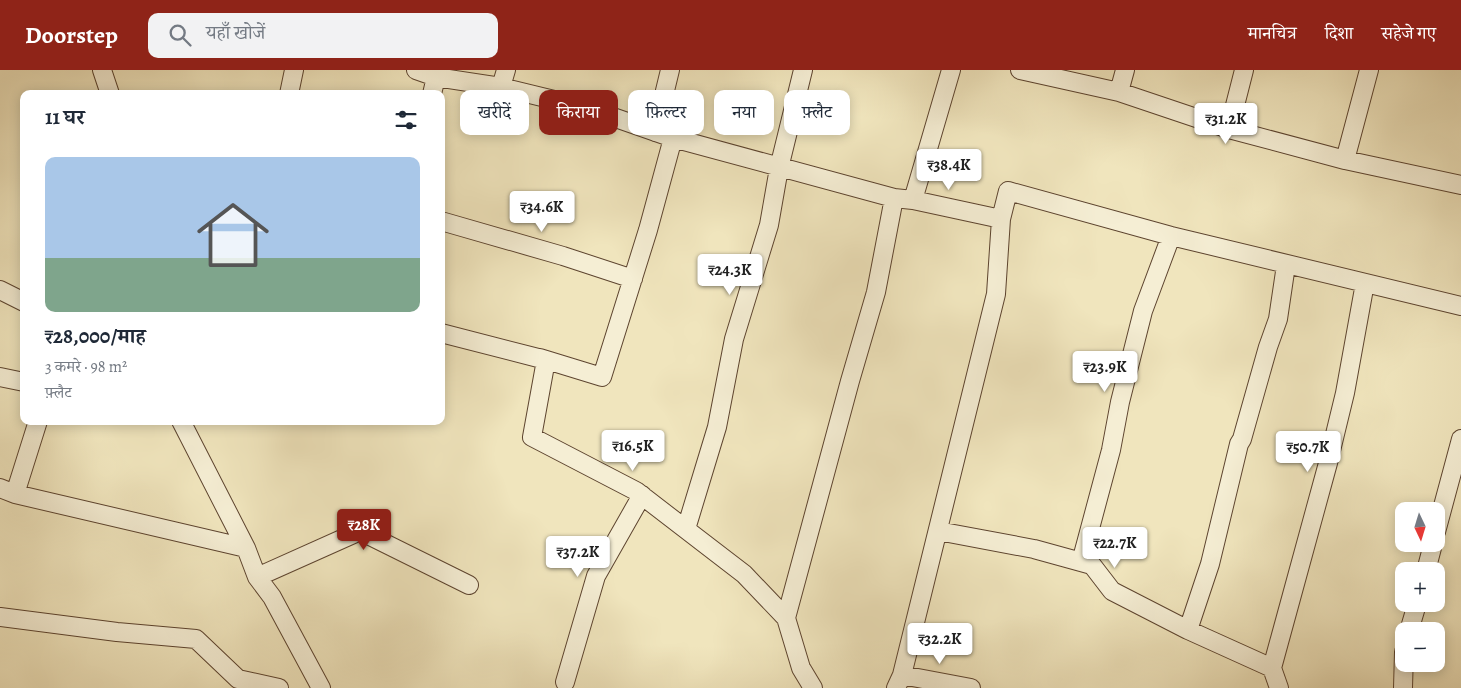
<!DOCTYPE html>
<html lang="hi">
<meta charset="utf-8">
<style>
:root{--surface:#fff;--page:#f2f2f3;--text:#1f2937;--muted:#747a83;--accent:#8f2418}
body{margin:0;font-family:Alegreya,"Noto Serif Devanagari",serif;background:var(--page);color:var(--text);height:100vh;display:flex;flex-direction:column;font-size:19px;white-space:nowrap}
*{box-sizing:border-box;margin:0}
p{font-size:16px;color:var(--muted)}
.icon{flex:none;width:28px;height:28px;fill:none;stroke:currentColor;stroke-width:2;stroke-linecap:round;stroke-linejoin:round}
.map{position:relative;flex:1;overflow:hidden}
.sheet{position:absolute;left:20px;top:20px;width:425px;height:335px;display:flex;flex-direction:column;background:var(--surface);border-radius:10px;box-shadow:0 2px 12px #0003}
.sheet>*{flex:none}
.banner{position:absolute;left:460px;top:20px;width:475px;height:45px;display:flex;gap:10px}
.needle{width:32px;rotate:176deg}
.tools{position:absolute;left:1395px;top:432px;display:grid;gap:10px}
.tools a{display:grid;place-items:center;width:50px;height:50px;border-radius:10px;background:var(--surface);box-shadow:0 2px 12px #0003;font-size:25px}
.price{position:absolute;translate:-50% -42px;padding:0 11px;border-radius:5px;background:#fff;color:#222;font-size:16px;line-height:32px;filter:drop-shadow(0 1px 2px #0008)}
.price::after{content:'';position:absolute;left:50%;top:30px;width:15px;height:11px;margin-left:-8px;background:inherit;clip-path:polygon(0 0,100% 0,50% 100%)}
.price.selected{background:var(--accent);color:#fff}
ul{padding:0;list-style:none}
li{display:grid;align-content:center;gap:10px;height:265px;padding:0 25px}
li span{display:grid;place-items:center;height:155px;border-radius:10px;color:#555}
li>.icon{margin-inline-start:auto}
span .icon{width:90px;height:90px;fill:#fffc;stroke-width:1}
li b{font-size:21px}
h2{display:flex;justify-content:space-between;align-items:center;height:60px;padding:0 25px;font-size:21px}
.tag{padding:0 18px;border-radius:10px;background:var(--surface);box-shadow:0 2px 12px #0003;font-size:18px;line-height:45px}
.tag.selected{background:var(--accent);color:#fff}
header{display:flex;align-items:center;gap:30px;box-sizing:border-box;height:70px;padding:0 25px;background:var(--accent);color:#fff}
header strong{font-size:24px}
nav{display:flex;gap:28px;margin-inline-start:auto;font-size:18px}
.search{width:350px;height:45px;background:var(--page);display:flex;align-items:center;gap:12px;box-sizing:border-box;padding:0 18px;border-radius:10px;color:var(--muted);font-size:19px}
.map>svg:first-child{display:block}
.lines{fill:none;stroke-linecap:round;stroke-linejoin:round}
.street-casing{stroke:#5d442f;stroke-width:20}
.street{stroke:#f5eed4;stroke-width:18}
</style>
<header>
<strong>Doorstep</strong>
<div class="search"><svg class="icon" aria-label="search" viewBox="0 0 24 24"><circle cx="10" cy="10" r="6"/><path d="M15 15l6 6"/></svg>यहाँ खोजें</div>
<nav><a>मानचित्र</a><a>दिशा</a><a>सहेजे गए</a></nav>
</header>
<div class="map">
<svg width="1461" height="618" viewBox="0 0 1461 618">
<rect width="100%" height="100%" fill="#f0e5bd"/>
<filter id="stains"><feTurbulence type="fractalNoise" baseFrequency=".004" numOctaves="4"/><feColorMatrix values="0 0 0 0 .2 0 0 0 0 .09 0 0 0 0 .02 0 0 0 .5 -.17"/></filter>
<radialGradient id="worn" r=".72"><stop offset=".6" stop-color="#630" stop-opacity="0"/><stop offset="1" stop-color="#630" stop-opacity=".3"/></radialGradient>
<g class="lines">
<defs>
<path id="street" d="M 102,0 L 110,24
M 416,0 L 436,7 L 501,17 L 587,38 L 673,68 L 894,128 L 913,130 L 1001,149 L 1008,121 L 1171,166 L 1461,236
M 1020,0 L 1119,22 L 1229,59 L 1345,90 L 1461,115
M 501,17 L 506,0
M 1119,22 L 1125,0
M 289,24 L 294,0
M 432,24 L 436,7
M 1229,59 L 1244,0
M 655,62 L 670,0
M 1345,90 L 1369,0
M 913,130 L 951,0
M 441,151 L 563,186 L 633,209
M 0,220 L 24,232
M 441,263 L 546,290 L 532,367 L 636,421 L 744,504 L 786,548 L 801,598 L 813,618
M 540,288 L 602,307 L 648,160 L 673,68
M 0,307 L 24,312
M 181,351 L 246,478 L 257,507 L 272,527 L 321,618
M 0,418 L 15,424 L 246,478
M 15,424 L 38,351
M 686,459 L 717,357 L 734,269 L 769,155 L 779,98 L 803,0
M 938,461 L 1034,479 L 1092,495 L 1112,521 L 1188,560 L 1272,598
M 1436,462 L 1461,369
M 1081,492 L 1111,380 L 1120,332 L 1143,241 L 1171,166
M 1426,501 L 1433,474
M 257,507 L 360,461 L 469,515
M 0,547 L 117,562 L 196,569 L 238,609 L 279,618
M 786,548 L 850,311 L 876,222 L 894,128
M 1188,560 L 1210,494 L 1239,374 L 1242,369 L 1268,277 L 1278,249 L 1286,195
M 1409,561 L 1417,534
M 902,605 L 971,618
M 565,612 L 596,506 L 642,425
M 896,618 L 902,605 L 996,224 L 1001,149
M 1279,618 L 1272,598 L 1328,393 L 1345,323 L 1365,213
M 1403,618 L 1404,582"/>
</defs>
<use href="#street" class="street-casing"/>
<use href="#street" class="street"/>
</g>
<rect width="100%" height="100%" filter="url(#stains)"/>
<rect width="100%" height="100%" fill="url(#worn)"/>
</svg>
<div class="tools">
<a><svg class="needle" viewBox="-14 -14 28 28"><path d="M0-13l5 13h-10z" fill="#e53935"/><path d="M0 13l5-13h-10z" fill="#747a83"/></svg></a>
<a>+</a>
<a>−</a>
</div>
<b class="price" style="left:1226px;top:75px">₹31.2K</b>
<b class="price" style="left:949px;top:121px">₹38.4K</b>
<b class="price" style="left:542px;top:163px">₹34.6K</b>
<b class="price" style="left:730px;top:226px">₹24.3K</b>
<b class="price" style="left:1105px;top:323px">₹23.9K</b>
<b class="price" style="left:633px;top:402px">₹16.5K</b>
<b class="price" style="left:1308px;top:403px">₹50.7K</b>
<b class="price selected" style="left:364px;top:481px">₹28K</b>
<b class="price" style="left:1115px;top:499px">₹22.7K</b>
<b class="price" style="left:578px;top:508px">₹37.2K</b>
<b class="price" style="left:940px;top:595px">₹32.2K</b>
<div class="banner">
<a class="tag">खरीदें</a>
<a class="tag selected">किराया</a>
<a class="tag">फ़िल्टर</a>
<a class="tag">नया</a>
<a class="tag">फ़्लैट</a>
</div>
<section class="sheet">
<h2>11 घर<svg class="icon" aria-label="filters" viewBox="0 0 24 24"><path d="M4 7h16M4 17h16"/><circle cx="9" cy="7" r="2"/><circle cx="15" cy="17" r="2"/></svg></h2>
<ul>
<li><span style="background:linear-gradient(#a9c7e8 65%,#7fa58c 0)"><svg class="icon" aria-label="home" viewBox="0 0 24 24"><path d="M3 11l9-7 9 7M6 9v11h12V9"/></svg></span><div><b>₹28,000/माह</b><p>3 कमरे · 98 m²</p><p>फ़्लैट</p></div></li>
</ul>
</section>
</div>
